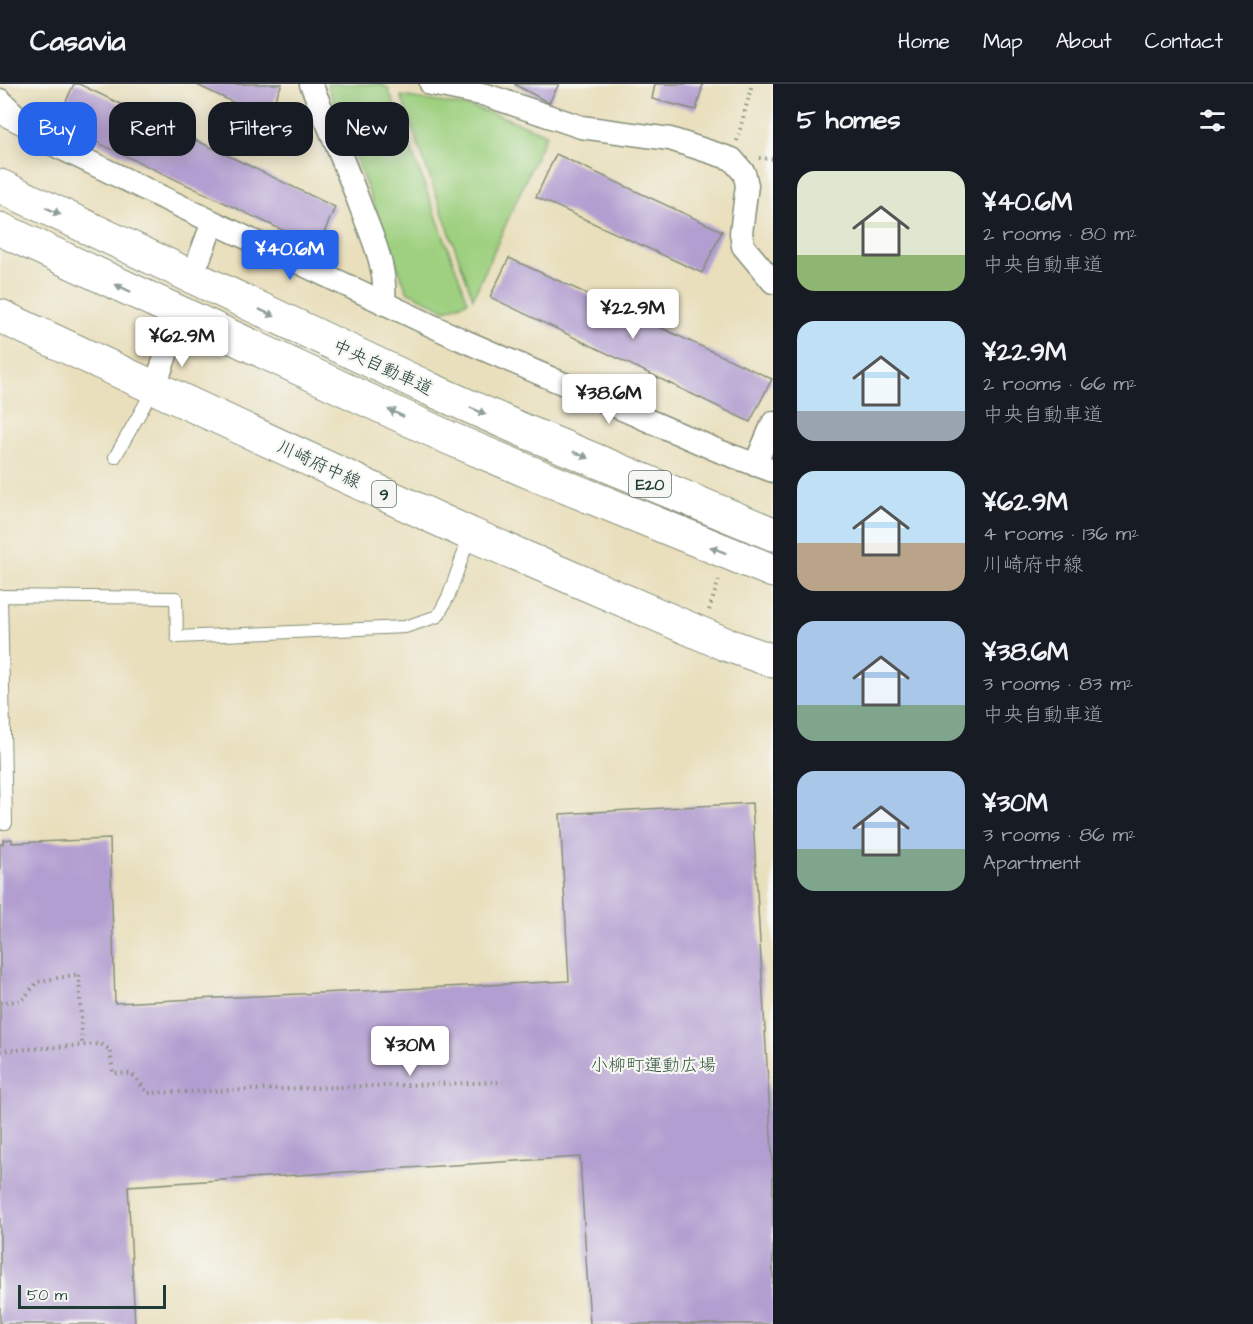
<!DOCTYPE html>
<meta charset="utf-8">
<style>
:root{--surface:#171b24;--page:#20242c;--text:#f1f3f6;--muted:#9ea1a6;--line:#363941;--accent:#2563eb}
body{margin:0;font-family:"Architects Daughter","Klee One",sans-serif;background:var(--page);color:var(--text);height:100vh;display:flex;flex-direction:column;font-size:22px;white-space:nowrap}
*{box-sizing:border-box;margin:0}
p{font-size:20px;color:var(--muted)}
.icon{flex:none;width:33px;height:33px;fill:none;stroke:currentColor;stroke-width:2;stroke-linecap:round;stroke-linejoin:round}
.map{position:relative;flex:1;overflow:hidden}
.side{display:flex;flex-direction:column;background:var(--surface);width:480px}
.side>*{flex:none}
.top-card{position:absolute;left:18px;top:18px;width:570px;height:54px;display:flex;gap:12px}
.scale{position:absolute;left:18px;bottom:15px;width:148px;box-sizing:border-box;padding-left:6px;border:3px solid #1f3d34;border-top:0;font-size:16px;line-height:21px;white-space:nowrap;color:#1f3d34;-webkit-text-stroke:4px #f6f6f2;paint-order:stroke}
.price{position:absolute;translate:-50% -51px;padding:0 14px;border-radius:6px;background:#fff;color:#222;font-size:20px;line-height:39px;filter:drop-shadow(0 2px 3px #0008)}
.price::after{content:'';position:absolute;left:50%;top:36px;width:18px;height:14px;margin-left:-9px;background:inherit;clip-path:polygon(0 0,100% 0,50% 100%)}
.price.on{background:var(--accent);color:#fff}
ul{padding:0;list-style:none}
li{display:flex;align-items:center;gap:18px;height:150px;padding:0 24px}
li span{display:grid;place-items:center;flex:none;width:168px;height:120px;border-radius:18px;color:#555}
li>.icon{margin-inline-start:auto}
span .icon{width:72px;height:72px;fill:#fffc;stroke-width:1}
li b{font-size:26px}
h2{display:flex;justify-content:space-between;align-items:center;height:72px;padding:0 24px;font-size:26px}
.pill{padding:0 21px;border-radius:18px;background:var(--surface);box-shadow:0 3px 15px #0003;font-size:21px;line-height:54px}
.pill.on{background:var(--accent);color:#fff}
header{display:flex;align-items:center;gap:36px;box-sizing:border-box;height:84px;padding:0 30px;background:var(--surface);border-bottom:2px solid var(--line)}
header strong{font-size:28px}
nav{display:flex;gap:33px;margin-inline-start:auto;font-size:21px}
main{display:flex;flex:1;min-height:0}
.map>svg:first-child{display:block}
.green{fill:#9ed07f;stroke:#5e865a;stroke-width:1.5}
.building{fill:#b29ed0}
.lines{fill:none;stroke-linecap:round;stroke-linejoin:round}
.service-casing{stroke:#848e78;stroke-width:14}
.minor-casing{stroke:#848e78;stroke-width:25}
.primary-casing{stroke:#848e78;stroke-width:35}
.motorway-casing{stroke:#848e78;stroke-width:35}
.path{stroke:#848e78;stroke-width:4;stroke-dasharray:1.5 4.5;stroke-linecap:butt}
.service{stroke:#fff;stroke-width:12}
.minor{stroke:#fff;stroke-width:22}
.primary{stroke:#fff;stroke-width:33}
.motorway{stroke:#fff;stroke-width:33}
.oneway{fill:#8f9e9a}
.labels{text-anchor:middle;stroke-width:4.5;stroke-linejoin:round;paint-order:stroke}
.shield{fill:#f6f6f2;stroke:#60746d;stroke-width:1.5}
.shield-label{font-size:16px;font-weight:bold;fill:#1f3d34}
.street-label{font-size:18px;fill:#1f3d34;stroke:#f6f6f2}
.park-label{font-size:18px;fill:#385a43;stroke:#f6f6f2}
</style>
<header>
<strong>Casavia</strong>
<nav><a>Home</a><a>Map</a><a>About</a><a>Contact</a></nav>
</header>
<main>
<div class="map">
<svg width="773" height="1240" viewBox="0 0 773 1240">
<rect width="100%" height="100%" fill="#f6f6f2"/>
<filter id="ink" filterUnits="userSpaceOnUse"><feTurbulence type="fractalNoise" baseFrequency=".0167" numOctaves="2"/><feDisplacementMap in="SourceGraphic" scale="12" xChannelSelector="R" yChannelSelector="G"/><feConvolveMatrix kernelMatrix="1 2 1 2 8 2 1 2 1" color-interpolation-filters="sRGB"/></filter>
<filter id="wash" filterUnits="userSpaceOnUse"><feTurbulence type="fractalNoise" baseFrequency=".008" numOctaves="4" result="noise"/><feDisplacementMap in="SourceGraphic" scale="24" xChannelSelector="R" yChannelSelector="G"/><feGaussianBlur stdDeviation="1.35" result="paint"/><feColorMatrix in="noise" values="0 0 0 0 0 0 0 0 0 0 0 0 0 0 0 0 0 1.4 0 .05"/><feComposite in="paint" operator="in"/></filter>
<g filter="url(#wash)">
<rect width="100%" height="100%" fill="#e9dfbc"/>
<path class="green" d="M 327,0 L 380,0 L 388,4 L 468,217 L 446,226 L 407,207 Z
M 401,12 L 475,24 L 506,34 L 546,50 L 473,214 Z"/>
<g id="blocks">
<path class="building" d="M 74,0 L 79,0 L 335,123 L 318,163 L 56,39 Z
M 195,0 L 282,0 L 266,34 Z
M 514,0 L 559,0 L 549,19 Z
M 655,0 L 703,0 L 696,26 L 652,15 Z
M 556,70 L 722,147 L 702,189 L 536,113 Z
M 509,174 L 772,295 L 750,338 L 490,213 Z
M 752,719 L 773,1085 L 773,1240 L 590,1240 L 580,1073 L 128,1102 L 135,1240 L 0,1240 L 0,760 L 3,760 L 3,756 L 12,755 L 12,759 L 110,755 L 115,919 L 569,897 L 560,730 Z"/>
</g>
</g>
<g filter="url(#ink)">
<use href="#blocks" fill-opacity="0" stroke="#848e78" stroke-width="1.5"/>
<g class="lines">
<defs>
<path id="service" d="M 0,34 L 20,44
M 115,373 L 153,306
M 0,739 L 6,739 L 1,512 L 176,514 L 177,553 L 405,543 L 438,532 L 449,511 L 470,451"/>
<path id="minor" d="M 311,0 C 328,40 345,80 360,121 C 373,155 387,183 384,220
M 431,0 L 486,11 L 581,43 L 670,55 L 732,75 L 744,89 L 747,101 L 741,149 L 743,162 L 773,198
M 0,16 L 38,53 L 213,138 L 460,255 L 719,367 L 773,387
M 199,175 L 213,138
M 154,305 L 173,251
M 755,381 L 773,339"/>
<path id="primary" d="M 0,232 L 470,450 L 725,560 L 773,577"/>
<path id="motorway" d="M 0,102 L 430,305 L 527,348 L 773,450
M 0,145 L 449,354 L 539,392 L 773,487"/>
</defs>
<use href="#service" class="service-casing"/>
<use href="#minor" class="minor-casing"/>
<use href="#primary" class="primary-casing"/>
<use href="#motorway" class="motorway-casing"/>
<path class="path" d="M 737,57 L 752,0
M 759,74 L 773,75
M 709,526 L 720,493
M 0,918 L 22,917 L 37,898 L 79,890 L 82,961
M 0,967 L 101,960 L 110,966 L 113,989 L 132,990 L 148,1009 L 503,998"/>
<use href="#service" class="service"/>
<use href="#minor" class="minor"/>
<use href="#primary" class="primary"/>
<use href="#motorway" class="motorway"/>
</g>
<defs><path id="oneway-solid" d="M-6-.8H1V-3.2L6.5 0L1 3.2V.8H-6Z" transform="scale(1.5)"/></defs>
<g class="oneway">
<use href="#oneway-solid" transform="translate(53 127) rotate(26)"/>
<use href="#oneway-solid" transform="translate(123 204) rotate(-155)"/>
<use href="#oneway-solid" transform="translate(267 229) rotate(25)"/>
<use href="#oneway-solid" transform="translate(478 327) rotate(24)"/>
<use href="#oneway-solid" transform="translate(396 329) rotate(-155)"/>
<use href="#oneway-solid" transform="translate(581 371) rotate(23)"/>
<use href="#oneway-solid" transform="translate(718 466) rotate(-158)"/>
</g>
</g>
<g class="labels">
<g class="shield">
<rect x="629" y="387" width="42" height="26" rx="4.5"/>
<rect x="372" y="397" width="24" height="26" rx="4.5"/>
</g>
<g class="shield-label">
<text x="650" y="406">E20</text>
<text x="384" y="416">9</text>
</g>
<g class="street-label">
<text transform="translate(383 283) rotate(25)" y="6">中央自動車道</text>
<text transform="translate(319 380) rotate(25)" y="6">川崎府中線</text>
</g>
<g class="park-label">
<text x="653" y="987">小柳町運動広場</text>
</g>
</g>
</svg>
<div class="scale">50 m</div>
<b class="price on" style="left:290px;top:197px">¥40.6M</b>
<b class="price" style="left:633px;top:256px">¥22.9M</b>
<b class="price" style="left:182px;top:284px">¥62.9M</b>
<b class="price" style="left:609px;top:341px">¥38.6M</b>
<b class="price" style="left:410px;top:993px">¥30M</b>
<div class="top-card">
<a class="pill on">Buy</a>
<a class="pill">Rent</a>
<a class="pill">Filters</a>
<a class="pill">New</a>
</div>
</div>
<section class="side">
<h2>5 homes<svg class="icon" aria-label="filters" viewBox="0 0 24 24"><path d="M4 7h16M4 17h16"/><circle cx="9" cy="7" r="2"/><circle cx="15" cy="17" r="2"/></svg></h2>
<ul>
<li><span style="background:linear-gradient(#dfe7d0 70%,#8fb573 0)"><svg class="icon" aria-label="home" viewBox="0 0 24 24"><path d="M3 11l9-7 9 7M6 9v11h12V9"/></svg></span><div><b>¥40.6M</b><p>2 rooms · 80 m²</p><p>中央自動車道</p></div></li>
<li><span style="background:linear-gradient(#bfe0f5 75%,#9aa5b1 0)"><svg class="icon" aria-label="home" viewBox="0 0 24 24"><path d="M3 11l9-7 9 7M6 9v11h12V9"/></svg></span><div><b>¥22.9M</b><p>2 rooms · 66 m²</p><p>中央自動車道</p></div></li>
<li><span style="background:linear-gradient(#bfe0f5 60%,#b9a48a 0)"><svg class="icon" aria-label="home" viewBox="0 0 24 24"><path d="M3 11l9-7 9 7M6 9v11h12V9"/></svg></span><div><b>¥62.9M</b><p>4 rooms · 136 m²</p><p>川崎府中線</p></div></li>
<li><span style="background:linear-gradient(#a9c7e8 70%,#7fa58c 0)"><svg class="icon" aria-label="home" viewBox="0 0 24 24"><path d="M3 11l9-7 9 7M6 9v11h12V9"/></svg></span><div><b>¥38.6M</b><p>3 rooms · 83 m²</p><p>中央自動車道</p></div></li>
<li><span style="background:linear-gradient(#a9c7e8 65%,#7fa58c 0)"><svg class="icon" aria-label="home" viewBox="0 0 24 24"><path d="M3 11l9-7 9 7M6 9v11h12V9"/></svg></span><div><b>¥30M</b><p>3 rooms · 86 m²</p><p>Apartment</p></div></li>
</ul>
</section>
</main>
